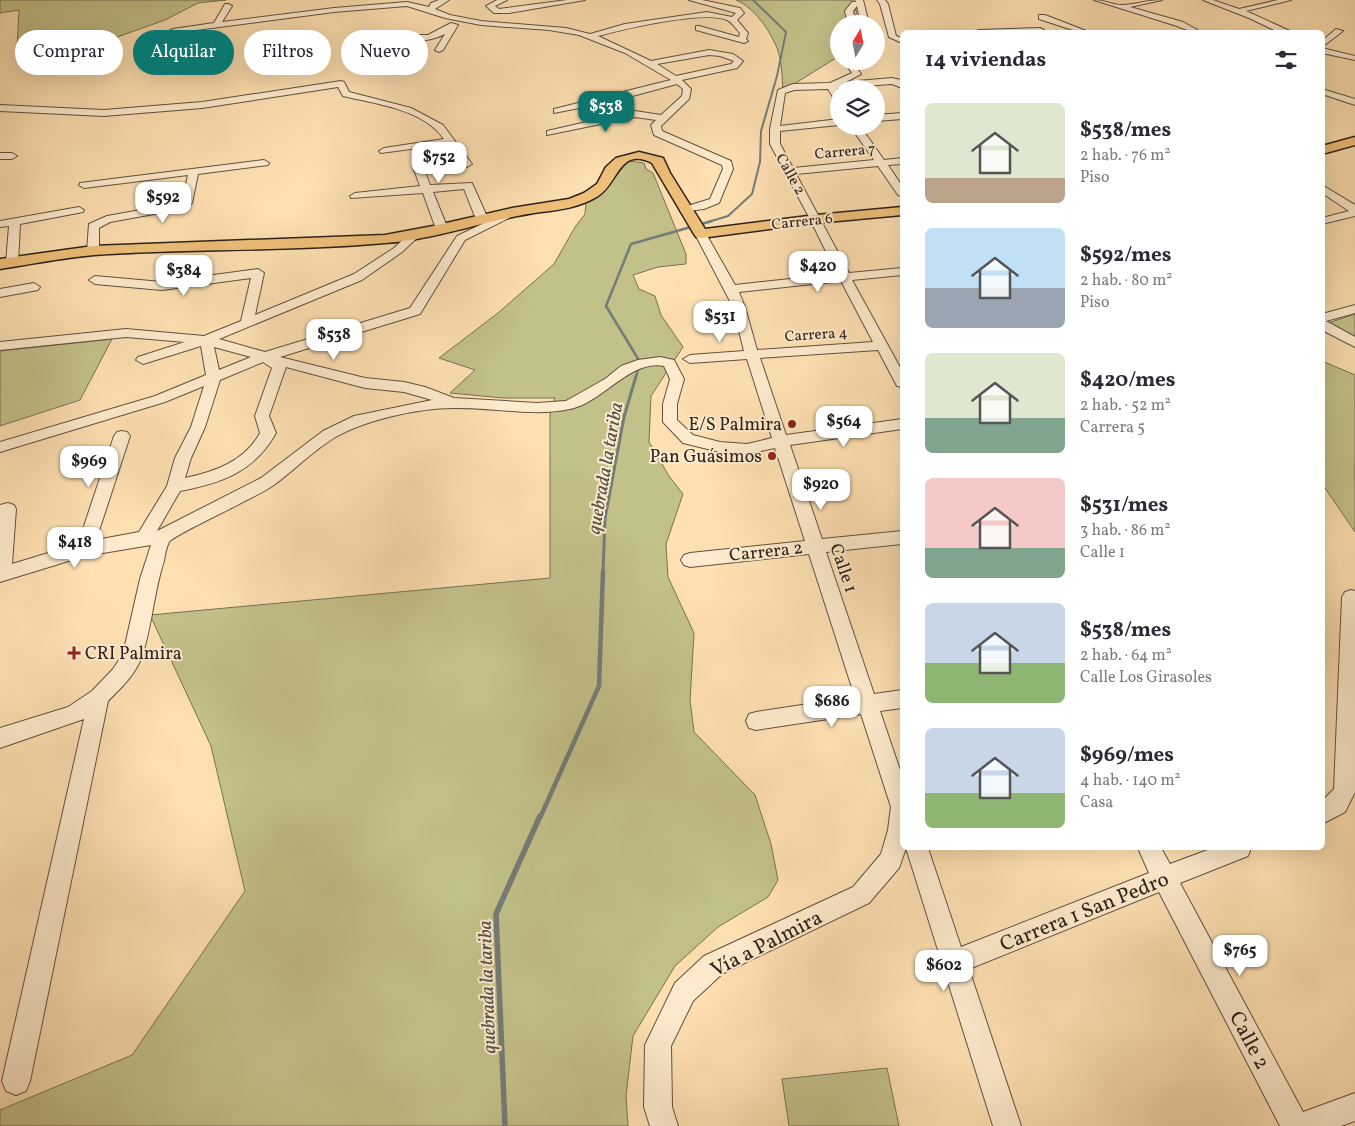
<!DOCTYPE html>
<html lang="es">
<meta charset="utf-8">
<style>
:root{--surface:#fff;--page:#f2f2f3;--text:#2b2b33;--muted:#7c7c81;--accent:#0f766e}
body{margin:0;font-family:Vollkorn,serif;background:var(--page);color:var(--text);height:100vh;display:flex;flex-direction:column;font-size:19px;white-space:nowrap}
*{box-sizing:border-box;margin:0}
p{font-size:16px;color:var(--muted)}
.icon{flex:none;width:28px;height:28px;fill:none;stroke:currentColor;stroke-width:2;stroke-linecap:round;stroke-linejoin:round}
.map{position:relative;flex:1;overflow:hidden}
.side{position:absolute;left:900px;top:30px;width:425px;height:820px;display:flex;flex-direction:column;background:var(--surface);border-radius:8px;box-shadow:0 5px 20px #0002}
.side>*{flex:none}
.hud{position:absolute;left:15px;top:30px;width:475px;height:45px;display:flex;gap:10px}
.needle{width:32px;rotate:10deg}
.tools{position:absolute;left:830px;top:15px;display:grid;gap:10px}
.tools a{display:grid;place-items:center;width:55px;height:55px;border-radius:50%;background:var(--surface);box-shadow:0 5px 20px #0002;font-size:25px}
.price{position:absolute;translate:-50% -42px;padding:0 11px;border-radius:10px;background:#fff;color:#222;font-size:16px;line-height:32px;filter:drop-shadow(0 1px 2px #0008)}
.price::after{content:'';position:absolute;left:50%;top:30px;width:15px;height:11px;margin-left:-8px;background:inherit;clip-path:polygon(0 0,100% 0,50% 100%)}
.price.selected{background:var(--accent);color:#fff}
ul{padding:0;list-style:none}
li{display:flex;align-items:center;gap:15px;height:125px;padding:0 25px}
li span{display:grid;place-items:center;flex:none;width:140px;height:100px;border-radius:8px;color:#555}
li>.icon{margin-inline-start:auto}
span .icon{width:60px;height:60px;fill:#fffc;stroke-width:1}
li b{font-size:21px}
h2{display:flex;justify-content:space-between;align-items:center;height:60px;padding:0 25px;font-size:21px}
.chip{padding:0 18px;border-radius:22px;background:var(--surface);box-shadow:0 5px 20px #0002;font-size:18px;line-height:45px}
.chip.selected{background:var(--accent);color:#fff}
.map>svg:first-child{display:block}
.green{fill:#c3c18a;stroke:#787152}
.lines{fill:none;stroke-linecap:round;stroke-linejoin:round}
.stream-far4{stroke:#737d77;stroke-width:2}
.stream-far3{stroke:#737d77;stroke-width:2.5}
.stream-far2{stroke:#737d77;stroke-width:3}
.stream-far1{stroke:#737d77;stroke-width:4.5}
.stream{stroke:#737d77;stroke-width:5.5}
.minor-casing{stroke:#605141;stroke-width:2}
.major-casing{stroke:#2c211b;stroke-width:3}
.minor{fill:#feebcd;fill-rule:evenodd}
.major{fill:#efc079;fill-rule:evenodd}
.poi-dot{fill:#8f2418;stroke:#feebcd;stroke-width:2}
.labels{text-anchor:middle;stroke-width:4;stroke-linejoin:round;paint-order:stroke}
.far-street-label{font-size:15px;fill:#2c211b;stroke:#feebcd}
.poi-label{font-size:18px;fill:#2c211b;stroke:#feebcd;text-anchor:end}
.street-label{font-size:18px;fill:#2c211b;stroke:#feebcd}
.water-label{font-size:19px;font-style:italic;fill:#4f4f49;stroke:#feebcd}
.near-street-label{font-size:21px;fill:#2c211b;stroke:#feebcd}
</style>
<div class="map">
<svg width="1355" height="1126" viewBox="0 0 1355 1126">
<rect width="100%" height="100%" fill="#fee0b2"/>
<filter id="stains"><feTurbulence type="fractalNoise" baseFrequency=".004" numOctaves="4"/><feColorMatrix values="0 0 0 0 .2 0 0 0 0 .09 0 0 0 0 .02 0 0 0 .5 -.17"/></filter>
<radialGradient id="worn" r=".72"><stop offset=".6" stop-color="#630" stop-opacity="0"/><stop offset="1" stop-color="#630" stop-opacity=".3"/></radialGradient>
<path class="green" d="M 0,0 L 226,0 L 198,3 L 165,20 L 92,46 L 17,49 L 19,10 L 0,13 Z
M 736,0 L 852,0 L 857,13 L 850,24 L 839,24 L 839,56 L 783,91 C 782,78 782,60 777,48 C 770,31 754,7 736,0 Z
M 629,161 L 644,163 L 646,169 L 653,173 L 686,254 L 686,264 L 658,267 L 633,275 L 639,289 L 655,296 L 661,315 L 683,347 L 651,396 L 649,442 L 669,476 L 683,494 L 666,544 L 668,577 L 694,633 L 690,700 L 694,732 L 755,795 L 771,844 L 778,880 L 768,897 L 718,927 L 675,966 L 633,1036 L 626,1096 L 628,1126 L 0,1126 L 0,1110 L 132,1055 L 245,891 L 211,746 L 150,615 L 550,578 L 550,413 L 555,398 L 503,398 L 450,393 L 475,370 L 439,358 L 498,313 L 554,264 L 575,227 L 585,214 L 586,201 L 620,164 Z
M 1355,314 L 1355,339 L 1328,323 Z
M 112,339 L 80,400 L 0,426 L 0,351 Z
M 1322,361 L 1355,375 L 1355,532 L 1323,485 Z
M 887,1068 L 899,1126 L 789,1126 L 782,1079 Z"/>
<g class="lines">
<path class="stream-far4" d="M 708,222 L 728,216 L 752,194 L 760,162 L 761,131 L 777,76 L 786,32 L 753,0"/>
<path class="stream-far3" d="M 636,377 L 640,362 L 606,306 L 631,244 L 712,221"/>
<path class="stream-far2" d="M 603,572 L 605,518 L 624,417 L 636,376"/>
<path class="stream-far1" d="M 540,818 L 599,686 L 603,571"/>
<path class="stream" d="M 505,1126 L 496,914 L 540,816"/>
<defs>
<path id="minor" d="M 439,0 L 449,0 L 435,9 L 450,15 L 481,21 L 566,28 L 590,34 L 625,24 L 707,12 L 732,17 L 736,13 L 689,0 L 702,0 L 740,8 L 744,13 L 737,20 L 748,33 L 746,39 L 748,41 L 744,43 L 696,30 L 696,26 L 699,26 L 739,37 L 740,33 C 736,29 732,22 727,20 C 704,10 624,29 598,36 L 651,61 L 709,50 L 733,54 L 743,61 L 737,68 L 682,80 L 691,89 L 689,99 L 661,126 L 662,131 L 731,161 L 733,169 L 719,203 L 704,209 L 681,212 L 680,210 L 681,208 L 710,199 L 723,169 L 722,165 L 654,135 L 651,125 L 656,120 L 635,117 L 547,135 L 547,131 L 635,111 L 661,115 L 682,96 L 683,89 L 677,84 L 614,101 L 554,113 L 554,109 L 671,80 L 625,53 L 579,35 L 549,30 L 481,25 L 445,18 L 407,6 L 334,12 L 173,33 L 169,31 L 173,29 L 214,23 L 225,4 L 228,4 L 232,6 L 222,22 L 334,8 L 407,2 L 429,7 L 431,3 ZM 709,55 L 720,56 L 734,61 L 731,64 L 676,76 L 657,64 Z
M 497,0 L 507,0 L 495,6 L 499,9 L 567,0 L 585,0 L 509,13 L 494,13 L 486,6 Z
M 855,0 L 863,0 L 869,24 L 861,24 L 857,6 L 853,11 L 856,24 L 848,24 L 845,11 L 852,2 L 856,2 Z
M 877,0 L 885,0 L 888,4 L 896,36 L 902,38 L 902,43 L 889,37 L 880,4 Z
M 1094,0 C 1104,0 1113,5 1122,5 C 1133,5 1148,0 1162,0 L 1130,7 L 1183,22 L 1201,32 L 1192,32 L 1177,26 Z
M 1203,0 L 1213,0 L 1239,9 L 1278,0 L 1291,0 L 1246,11 L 1292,32 L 1276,31 L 1249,18 Z
M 1039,15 L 1045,15 L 1089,32 L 1079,32 L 1039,19 Z
M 451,23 L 458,25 L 443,50 L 439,52 L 435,50 L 445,34 C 431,41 418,42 403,39 L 400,33 L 404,31 L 409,35 L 428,35 Z
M 1040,28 L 1044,30 L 1043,32 L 975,32 L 979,30 Z
M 1336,29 L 1343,31 L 1322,47 L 1322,41 Z
M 1322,48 L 1355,56 L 1355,60 L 1322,53 Z
M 848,64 L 854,64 L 861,74 L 846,82 L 892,78 L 901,80 L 902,88 L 892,84 L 837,88 L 839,92 L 839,103 L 836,102 L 828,89 L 794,90 L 785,93 L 780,126 L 839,119 L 839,125 L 780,131 L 780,144 L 793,168 L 874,160 L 850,126 L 860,126 L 884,160 L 902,158 L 902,164 L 888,165 L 902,186 L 902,196 L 898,195 L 878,166 L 796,174 L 849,273 L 902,268 L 902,275 L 852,280 L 902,371 L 902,387 L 897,386 L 878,350 L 760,358 L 786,435 L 902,419 L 902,429 L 790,445 L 822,539 L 902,531 L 902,544 L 826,552 L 874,694 L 902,690 L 902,708 L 880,711 L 902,776 L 902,848 L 906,848 L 899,868 L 869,903 L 722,974 L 693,1001 L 671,1046 L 672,1107 L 678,1126 L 650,1126 L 644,1107 L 645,1045 L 675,983 L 704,956 L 853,887 L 881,854 L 888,830 L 891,807 L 861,714 L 756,730 L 749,728 L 746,721 L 749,714 L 756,712 L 855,697 L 809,554 L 690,567 L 684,565 L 681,560 L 684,555 L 690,553 L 805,541 L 775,448 L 747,454 L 720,452 L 683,443 L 663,422 L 663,404 L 670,379 L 664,366 C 630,359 602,403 570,409 C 532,417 492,407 453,408 C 419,408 364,420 334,438 C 313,451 294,470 274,485 C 265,491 255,496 245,501 C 233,508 173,536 169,542 C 166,548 165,555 164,561 C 154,591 152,626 142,656 C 136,674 121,688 108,701 L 30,1081 L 26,1091 L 16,1095 L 6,1091 L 2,1081 L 84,719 L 0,748 L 0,728 L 68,707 L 92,691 L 113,669 L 123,654 L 140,579 L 151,545 L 85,556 L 0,582 L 0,505 L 8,503 L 14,505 L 16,509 L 12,564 L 78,544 L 114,436 L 117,432 L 122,431 L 127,432 L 130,436 L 96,540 L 139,532 L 167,486 L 175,458 L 191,427 L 204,386 L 165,402 L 0,452 L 0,442 L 155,396 L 206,375 L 201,346 L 143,364 L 136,360 L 138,357 L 185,342 L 126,337 L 0,350 L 0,342 L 126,329 L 204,336 L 241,321 L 251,278 L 162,290 L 95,284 L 89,280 L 95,276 L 162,282 L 258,269 L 264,273 L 255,315 L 354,274 L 394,248 L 410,233 L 418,233 L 420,235 L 418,237 L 402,252 L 362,280 L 219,339 L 265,352 L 410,308 L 457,236 L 513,209 L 518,212 L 517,214 L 465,240 L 420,314 L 280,357 L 365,378 L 404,382 L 425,387 L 454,398 L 537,403 L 566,401 L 605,379 L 621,366 L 638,360 L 660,357 L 674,360 L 684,379 L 677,404 L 677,420 L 693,435 L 720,442 L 747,444 L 772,438 L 747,359 L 690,363 L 683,359 L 690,355 L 744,351 L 733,307 L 695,234 L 701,231 L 705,232 L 735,285 L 837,274 L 810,219 L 770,144 L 770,129 L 778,90 L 793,84 L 830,83 L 852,73 L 847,66 ZM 841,281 L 873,342 L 757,350 L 745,307 L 739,292 ZM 214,347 L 251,357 L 219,370 ZM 263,362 L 272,368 L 255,416 L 260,433 C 245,461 215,472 185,478 L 191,458 L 205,427 L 220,380 ZM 286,367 L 365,388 L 404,392 L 432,400 L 354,416 L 323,431 L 261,478 L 157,531 L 180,491 C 222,483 254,472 276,433 L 269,416 Z
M 341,81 L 344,82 L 349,92 L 411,108 L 443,125 L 472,164 L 467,167 L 463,166 L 459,159 L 424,169 L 430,185 L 472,183 L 488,219 L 486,221 L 482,222 L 476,219 L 464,189 L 433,192 L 448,229 L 442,232 L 436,229 L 423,193 L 351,198 L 350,196 L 355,193 L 420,186 L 413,167 L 414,165 L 455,154 L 448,144 L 381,153 L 379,151 L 384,148 L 444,139 C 423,109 376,104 343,96 L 338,87 L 202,108 L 104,116 L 0,111 L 0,105 L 104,110 L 202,102 Z
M 1322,89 L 1355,99 L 1355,105 L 1322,94 Z
M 902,113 L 902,119 L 876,121 L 876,115 Z
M 0,153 L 12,153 L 17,156 L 12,159 L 0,159 Z
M 264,160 L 269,163 L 268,165 L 198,174 L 192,203 L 187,208 L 110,222 L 99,228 L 99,251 L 97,253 L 93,255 L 87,251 L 89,224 L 107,216 L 180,203 L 182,202 L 188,175 L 84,188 L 79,185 L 80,183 Z
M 1322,185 L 1355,205 L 1355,216 L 1322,224 L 1322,218 L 1349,211 L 1322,193 Z
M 79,207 L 84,210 L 83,212 L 20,224 L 18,263 L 12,267 L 8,266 L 6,263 L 9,226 L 0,227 L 0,221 Z
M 34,283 L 40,287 L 38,290 L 0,297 L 0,289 Z
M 1355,305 L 1355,313 L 1326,321 L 1355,337 L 1355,347 L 1322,330 L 1322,314 Z
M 1351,590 L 1355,591 L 1355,792 L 1345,812 L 1322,824 L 1322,801 L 1334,789 L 1342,597 L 1345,592 Z
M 906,848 L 928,848 L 961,947 L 1149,873 L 1138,848 L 1161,848 L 1170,864 L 1213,848 L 1251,848 L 1248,856 L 1180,883 L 1303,1112 L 1355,1093 L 1355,1121 L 1341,1126 L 1280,1126 L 1159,892 L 969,969 L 1021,1126 L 993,1126 Z"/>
<path id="major" d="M 1355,137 L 1355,145 L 1322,154 L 1322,146 Z
M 639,152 L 663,158 L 670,173 L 705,229 L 816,215 L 902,207 L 902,215 L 816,223 L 701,238 L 696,237 L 694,234 L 652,163 C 619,146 618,184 598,196 C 581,207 560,210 541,212 C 488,219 438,239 385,243 C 288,252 190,248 94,255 C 62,258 31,264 0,269 L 0,259 L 93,246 L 385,235 L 433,226 L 512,208 L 569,199 L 584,193 L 597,184 L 606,167 L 616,158 Z"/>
</defs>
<use href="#minor" class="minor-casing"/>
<use href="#major" class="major-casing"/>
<use href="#minor" class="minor"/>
<use href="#major" class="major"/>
</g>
<g class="poi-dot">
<circle cx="792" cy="424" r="5"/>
<circle cx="772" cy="456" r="5"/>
<path d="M71.5 645.5h5v5h5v5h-5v5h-5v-5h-5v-5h5z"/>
</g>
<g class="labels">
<g class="far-street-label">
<text transform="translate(845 151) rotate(-5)" y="5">Carrera 7</text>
<text transform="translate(791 174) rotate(61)" y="5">Calle 2</text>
<text transform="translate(802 221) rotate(-6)" y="5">Carrera 6</text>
<text transform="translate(816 334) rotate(-4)" y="5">Carrera 4</text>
</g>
<g class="poi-label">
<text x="782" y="430">E/S Palmira</text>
<text x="762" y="462">Pan Guásimos</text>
<text x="85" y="659" text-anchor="start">CRI Palmira</text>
</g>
<g class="street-label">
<text transform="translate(766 551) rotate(-6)" y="6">Carrera 2</text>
<text transform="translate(844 568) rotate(71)" y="6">Calle 1</text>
</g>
<g class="water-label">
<text transform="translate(604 468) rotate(-80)" y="7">quebrada la tariba</text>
<text transform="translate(486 987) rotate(-92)" y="7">quebrada la tariba</text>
</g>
<g class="near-street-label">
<text transform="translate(1084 911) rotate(-22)" y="7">Carrera 1 San Pedro</text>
<text transform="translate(766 943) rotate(-27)" y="7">Vía a Palmira</text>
<text transform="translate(1250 1040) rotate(62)" y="7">Calle 2</text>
</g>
</g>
<rect width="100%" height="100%" filter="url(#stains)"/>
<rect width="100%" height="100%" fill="url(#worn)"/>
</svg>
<div class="tools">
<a><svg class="needle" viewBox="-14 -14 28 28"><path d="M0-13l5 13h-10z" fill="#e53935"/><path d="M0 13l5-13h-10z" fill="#7c7c81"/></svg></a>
<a><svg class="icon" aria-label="layers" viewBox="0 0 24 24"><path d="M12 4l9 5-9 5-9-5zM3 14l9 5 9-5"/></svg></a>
</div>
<b class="price selected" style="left:606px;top:133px">$538</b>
<b class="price" style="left:439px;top:184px">$752</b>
<b class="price" style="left:163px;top:224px">$592</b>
<b class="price" style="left:818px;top:293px">$420</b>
<b class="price" style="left:184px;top:297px">$384</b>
<b class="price" style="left:720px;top:343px">$531</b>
<b class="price" style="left:334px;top:361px">$538</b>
<b class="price" style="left:844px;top:448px">$564</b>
<b class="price" style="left:89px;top:488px">$969</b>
<b class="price" style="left:821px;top:511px">$920</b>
<b class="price" style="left:75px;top:569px">$418</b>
<b class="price" style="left:832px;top:728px">$686</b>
<b class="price" style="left:1240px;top:977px">$765</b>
<b class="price" style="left:944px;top:992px">$602</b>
<div class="hud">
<a class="chip">Comprar</a>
<a class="chip selected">Alquilar</a>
<a class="chip">Filtros</a>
<a class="chip">Nuevo</a>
</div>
<section class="side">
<h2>14 viviendas<svg class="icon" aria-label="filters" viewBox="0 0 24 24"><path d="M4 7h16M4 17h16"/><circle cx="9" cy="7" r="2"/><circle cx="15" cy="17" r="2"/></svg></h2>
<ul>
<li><span style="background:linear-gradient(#dfe7d0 75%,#b9a48a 0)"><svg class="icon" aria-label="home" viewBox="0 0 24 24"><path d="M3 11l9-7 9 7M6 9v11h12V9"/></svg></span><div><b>$538/mes</b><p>2 hab. · 76 m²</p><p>Piso</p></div></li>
<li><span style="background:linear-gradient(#bfe0f5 60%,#9aa5b1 0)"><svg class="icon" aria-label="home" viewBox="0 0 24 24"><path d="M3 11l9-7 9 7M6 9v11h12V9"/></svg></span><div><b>$592/mes</b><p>2 hab. · 80 m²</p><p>Piso</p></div></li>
<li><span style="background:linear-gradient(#dfe7d0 65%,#7fa58c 0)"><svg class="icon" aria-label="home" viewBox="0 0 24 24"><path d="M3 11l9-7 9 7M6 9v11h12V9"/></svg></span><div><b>$420/mes</b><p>2 hab. · 52 m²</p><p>Carrera 5</p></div></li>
<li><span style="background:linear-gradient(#f6c9c9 70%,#7fa58c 0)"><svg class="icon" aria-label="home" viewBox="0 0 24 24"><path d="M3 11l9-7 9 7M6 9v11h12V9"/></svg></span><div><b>$531/mes</b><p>3 hab. · 86 m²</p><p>Calle 1</p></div></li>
<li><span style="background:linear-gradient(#c9d6e8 60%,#8fb573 0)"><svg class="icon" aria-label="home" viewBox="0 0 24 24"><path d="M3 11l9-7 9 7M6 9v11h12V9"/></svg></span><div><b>$538/mes</b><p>2 hab. · 64 m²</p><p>Calle Los Girasoles</p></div></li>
<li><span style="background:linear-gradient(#c9d6e8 65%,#8fb573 0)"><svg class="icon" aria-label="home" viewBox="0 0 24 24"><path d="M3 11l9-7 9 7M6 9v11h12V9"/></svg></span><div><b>$969/mes</b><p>4 hab. · 140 m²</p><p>Casa</p></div></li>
</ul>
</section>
</div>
